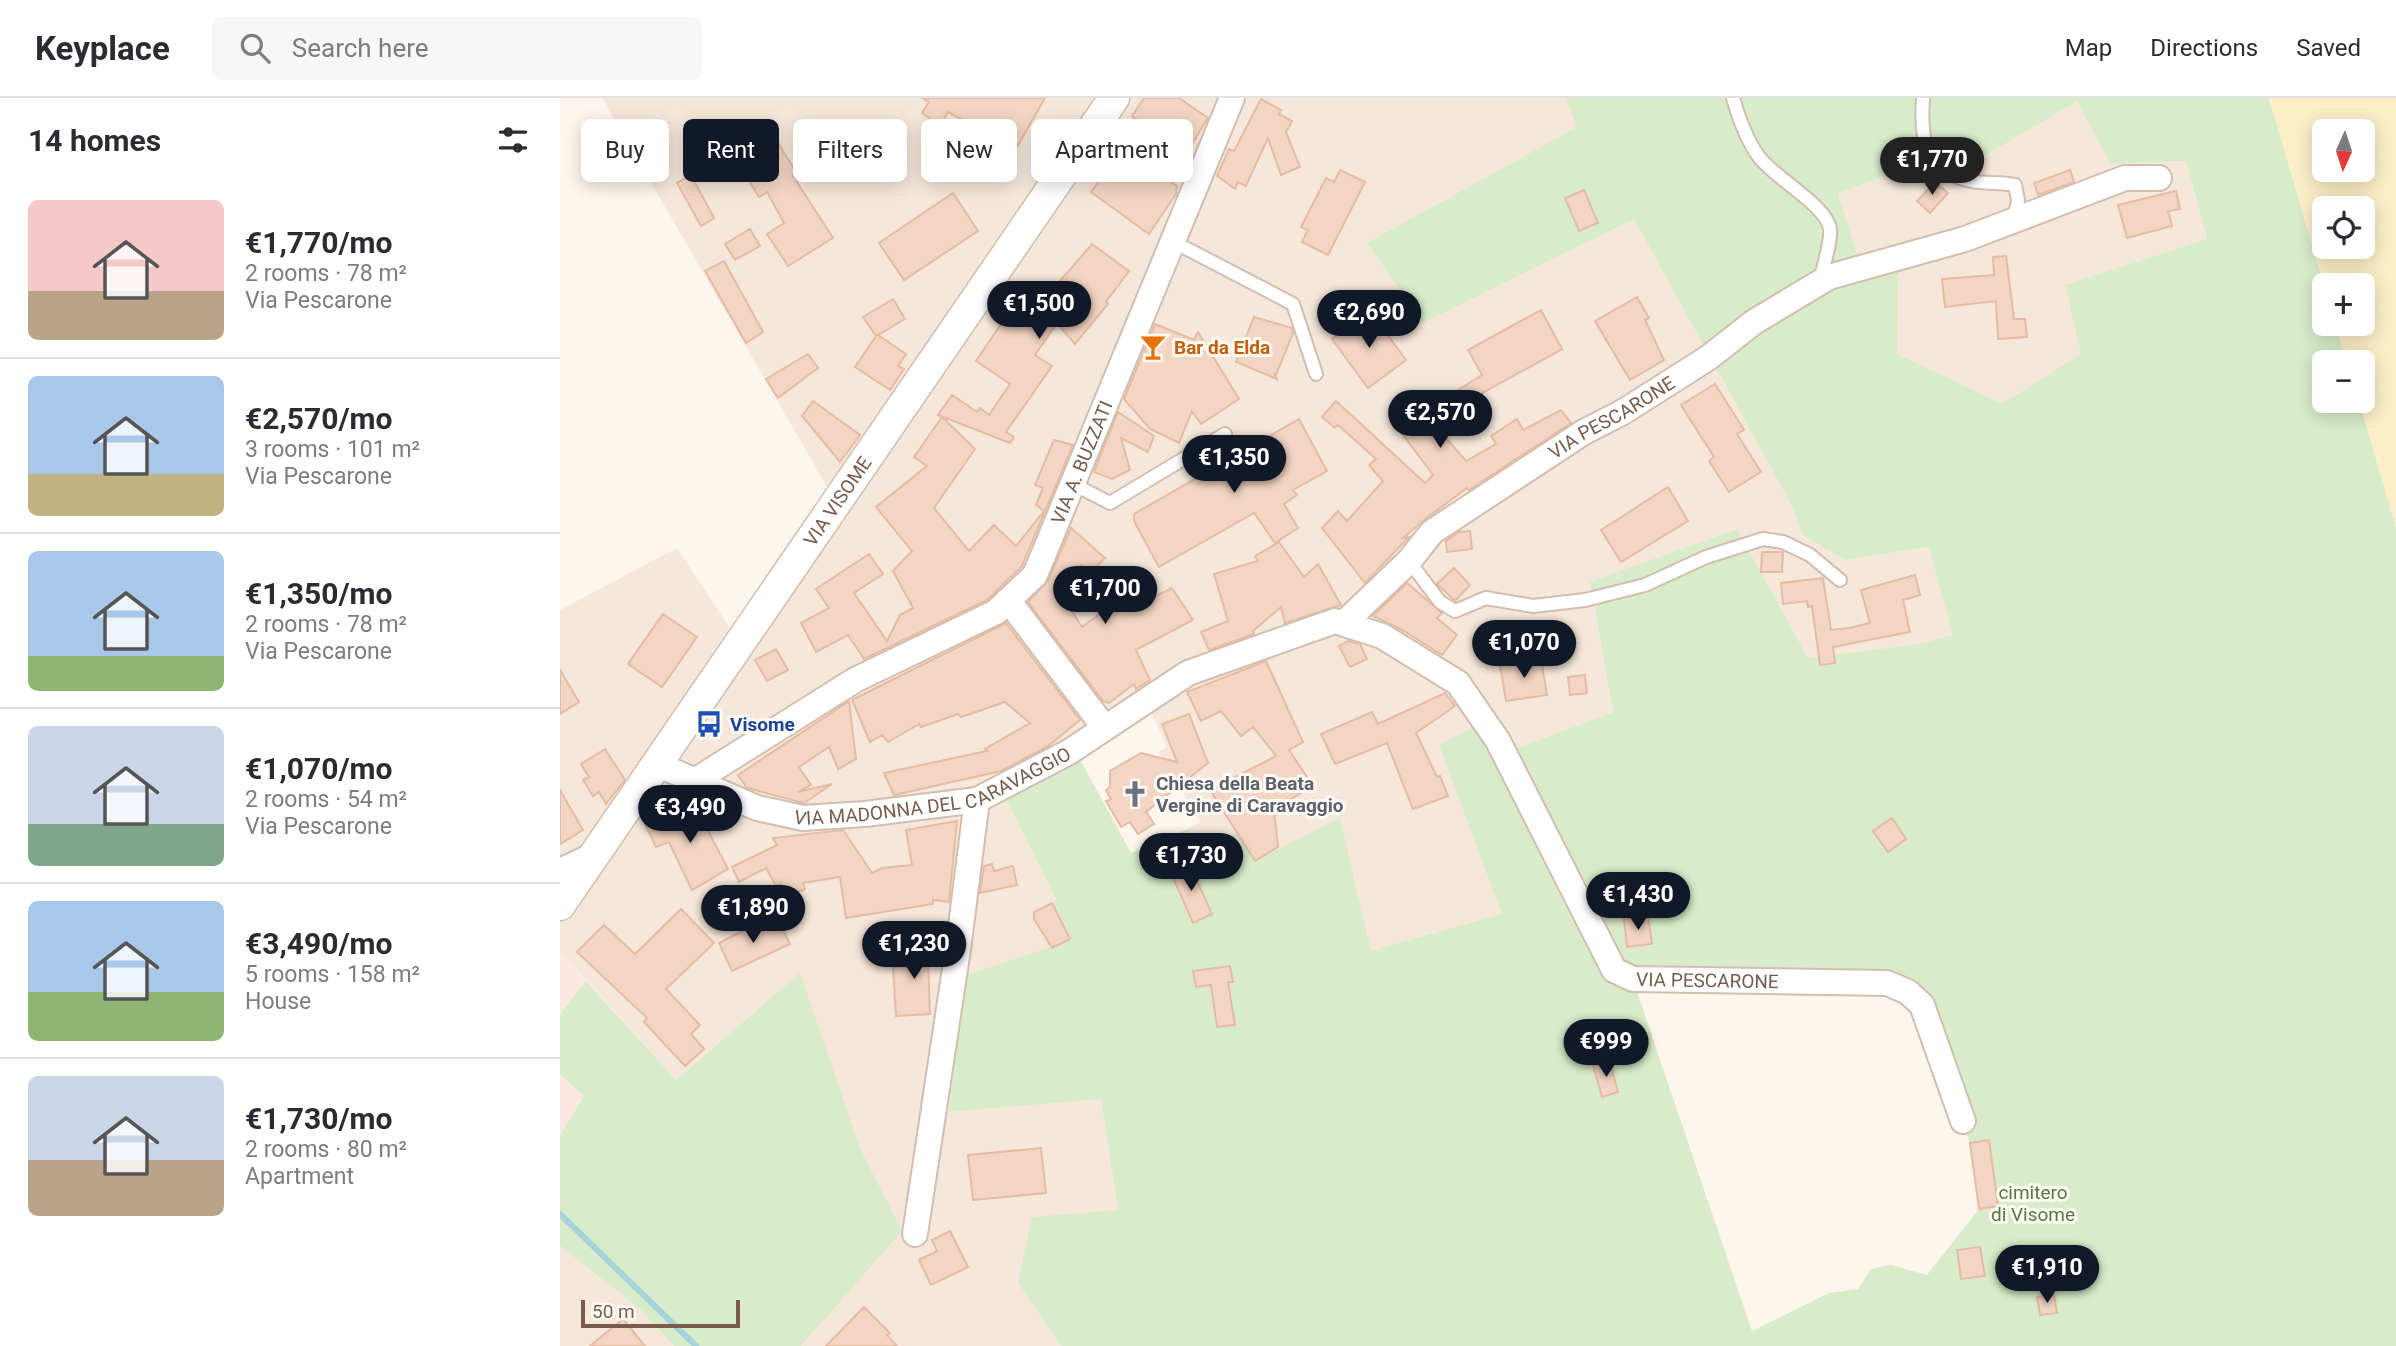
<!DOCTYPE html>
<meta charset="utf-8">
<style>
:root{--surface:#fff;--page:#f7f7f7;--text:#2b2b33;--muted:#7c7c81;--line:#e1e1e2;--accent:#111827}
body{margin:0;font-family:Roboto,sans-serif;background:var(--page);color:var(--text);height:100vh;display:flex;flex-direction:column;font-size:26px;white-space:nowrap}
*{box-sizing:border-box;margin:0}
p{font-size:23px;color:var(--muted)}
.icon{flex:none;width:38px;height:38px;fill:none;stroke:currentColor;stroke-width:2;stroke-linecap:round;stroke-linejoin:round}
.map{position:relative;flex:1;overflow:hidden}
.drawer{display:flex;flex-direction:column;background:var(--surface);width:560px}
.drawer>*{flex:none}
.guide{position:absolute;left:21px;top:21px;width:665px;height:63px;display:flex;gap:14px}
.needle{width:46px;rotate:183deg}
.buttons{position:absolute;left:1752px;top:21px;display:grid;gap:14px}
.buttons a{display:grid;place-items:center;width:63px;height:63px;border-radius:10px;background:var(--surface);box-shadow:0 4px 18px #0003;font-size:35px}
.scale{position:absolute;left:21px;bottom:18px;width:159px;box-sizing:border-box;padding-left:7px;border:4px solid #7a5c4d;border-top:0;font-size:19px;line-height:24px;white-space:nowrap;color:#7a5c4d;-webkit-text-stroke:5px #fffaf3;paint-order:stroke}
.price{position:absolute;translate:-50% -60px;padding:0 16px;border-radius:24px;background:var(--accent);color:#fff;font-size:23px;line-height:46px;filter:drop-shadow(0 2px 4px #0008)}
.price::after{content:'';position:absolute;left:50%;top:42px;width:21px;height:16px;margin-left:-10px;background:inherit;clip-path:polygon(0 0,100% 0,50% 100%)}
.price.current{background:#222;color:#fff}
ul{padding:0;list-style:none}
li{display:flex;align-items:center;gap:21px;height:175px;padding:0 28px}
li+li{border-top:2px solid var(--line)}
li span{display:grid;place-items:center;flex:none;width:196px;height:140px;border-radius:10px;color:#555}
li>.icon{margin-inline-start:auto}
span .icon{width:84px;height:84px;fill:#fffc;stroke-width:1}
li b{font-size:30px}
h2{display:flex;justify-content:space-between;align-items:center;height:84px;padding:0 28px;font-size:30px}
.pill{padding:0 24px;border-radius:10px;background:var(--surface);box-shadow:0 4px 18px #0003;font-size:24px;line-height:63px}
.pill.current{background:var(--accent);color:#fff}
header{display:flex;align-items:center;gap:42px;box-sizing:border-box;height:98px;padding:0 35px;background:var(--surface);border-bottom:2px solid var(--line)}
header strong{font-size:33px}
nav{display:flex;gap:38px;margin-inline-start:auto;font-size:24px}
.search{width:490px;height:63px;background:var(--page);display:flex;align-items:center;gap:18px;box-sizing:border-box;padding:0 24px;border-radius:10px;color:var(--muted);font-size:26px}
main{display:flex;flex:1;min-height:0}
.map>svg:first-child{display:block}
.residential{fill:#f5e8da}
.commercial{fill:#fde8e0}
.green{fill:#d8ecc9;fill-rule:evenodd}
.sand{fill:#fcefc7;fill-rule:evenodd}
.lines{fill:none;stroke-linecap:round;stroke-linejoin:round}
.stream{stroke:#a5d3da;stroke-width:6}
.building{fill:#f3d5c3;stroke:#e6bba3;stroke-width:2}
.service-casing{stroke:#d1beb0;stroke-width:16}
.minor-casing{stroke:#d1beb0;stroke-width:28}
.tertiary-casing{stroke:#d1beb0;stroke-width:33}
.service{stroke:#fff;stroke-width:12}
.minor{stroke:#fff;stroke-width:24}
.tertiary{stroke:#fff;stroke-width:30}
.labels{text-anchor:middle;stroke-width:6;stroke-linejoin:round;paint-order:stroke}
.food-label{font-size:19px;font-weight:bold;fill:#c56008;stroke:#fffaf3;text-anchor:start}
.street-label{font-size:19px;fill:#7a5c4d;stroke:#fffaf3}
.transit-label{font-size:19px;font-weight:bold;fill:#164399;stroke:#fffaf3;text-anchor:start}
.worship-label{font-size:19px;font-weight:bold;fill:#5b616d;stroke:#fffaf3;text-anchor:start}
.park-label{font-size:19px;fill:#537a41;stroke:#fffaf3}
</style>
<header>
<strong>Keyplace</strong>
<div class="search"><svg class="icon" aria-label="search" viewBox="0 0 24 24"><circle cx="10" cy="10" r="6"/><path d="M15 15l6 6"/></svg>Search here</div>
<nav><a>Map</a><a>Directions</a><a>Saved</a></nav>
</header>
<main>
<section class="drawer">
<h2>14 homes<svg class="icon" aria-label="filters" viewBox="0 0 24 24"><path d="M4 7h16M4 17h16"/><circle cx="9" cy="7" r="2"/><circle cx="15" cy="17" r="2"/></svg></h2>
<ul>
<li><span style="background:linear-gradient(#f6c9c9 65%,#b9a48a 0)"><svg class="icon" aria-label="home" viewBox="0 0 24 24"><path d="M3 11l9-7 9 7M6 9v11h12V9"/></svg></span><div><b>€1,770/mo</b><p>2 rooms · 78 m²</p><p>Via Pescarone</p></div></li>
<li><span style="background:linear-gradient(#a9c7e8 70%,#c2b280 0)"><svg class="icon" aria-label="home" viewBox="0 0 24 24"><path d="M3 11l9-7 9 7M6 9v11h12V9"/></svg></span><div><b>€2,570/mo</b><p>3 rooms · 101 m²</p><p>Via Pescarone</p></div></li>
<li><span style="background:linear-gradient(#a9c7e8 75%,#8fb573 0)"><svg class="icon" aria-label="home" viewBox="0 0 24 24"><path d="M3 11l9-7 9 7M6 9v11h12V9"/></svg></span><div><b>€1,350/mo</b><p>2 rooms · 78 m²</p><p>Via Pescarone</p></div></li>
<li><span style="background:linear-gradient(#c9d6e8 70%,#7fa58c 0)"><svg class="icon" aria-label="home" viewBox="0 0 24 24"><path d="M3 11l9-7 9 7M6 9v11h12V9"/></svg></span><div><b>€1,070/mo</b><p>2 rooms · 54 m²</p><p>Via Pescarone</p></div></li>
<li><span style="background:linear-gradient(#a9c7e8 65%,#8fb573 0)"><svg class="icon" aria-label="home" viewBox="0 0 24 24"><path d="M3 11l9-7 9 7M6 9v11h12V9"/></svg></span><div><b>€3,490/mo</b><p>5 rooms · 158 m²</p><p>House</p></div></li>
<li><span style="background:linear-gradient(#c9d6e8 60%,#b9a48a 0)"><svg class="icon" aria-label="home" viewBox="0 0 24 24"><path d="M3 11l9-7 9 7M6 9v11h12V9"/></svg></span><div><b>€1,730/mo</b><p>2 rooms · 80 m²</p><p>Apartment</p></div></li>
</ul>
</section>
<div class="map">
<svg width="1836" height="1248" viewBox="0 0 1836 1248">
<rect width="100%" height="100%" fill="#fdf6ec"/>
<path class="residential" d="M 42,0 L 1006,0 L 1018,29 L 807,145 L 863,225 L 1074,121 L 1233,410 L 1243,438 L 1285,462 L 1370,449 L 1393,537 L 1358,546 L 1248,560 L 1176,431 L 1030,485 L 1053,614 L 949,653 L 879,647 L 943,816 L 811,854 L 780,721 L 695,763 L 677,735 L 637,751 L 628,731 L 641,724 L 598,654 L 607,649 L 588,607 L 443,695 L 497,803 L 492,805 L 492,850 L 389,1014 L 541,1000 L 558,1112 L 458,1185 L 501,1248 L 241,1248 L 341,1132 L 300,1050 L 239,876 L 116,982 L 0,853 L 0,512 L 117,450 L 172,533 L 269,392 Z
M 1517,2 L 1552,66 L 1626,63 L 1647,141 L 1506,187 L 1521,256 L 1442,307 L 1336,256 L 1338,168 L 1303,177 L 1278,95 L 1381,59 L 1409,67 Z
M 0,1148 L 80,1211 L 114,1248 L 0,1248 Z"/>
<path class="commercial" d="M 0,853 L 26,883 L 0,916 Z
M 0,977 L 24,998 L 0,1037 Z"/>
<path class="green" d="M 1006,0 L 1709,0 L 1764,187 L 1764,226 L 1776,226 L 1787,264 L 1764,264 L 1764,303 L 1799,303 L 1836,429 L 1836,1248 L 501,1248 L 458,1185 L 472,1119 L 558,1112 L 541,1001 L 389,1014 L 404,878 L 491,849 L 471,815 L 497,803 L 443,695 L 515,652 L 571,755 L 628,731 L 637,750 L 677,735 L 695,763 L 780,720 L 811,853 L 942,816 L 879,647 L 932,620 L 949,653 L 1053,614 L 1030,484 L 1177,431 L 1248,560 L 1358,546 L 1393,537 L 1369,449 L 1285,462 L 1243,438 L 1233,410 L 1074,121 L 863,225 L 807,145 L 1017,29 ZM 1517,3 L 1551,66 L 1626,63 L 1647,141 L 1505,187 L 1521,256 L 1442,306 L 1337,256 L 1338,168 L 1303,176 L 1278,95 L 1381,59 L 1409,67 ZM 1073,882 L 1348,894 L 1410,1045 L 1419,1111 L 1367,1177 L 1331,1167 L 1311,1171 L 1298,1191 L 1269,1195 L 1192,1233 Z
M 240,875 L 300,1050 L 342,1133 L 241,1248 L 114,1248 L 80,1211 L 0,1148 L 0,1037 L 24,998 L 0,977 L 0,916 L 26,883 L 116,982 Z"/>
<path class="sand" d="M 1709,0 L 1836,0 L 1836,429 L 1799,303 L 1802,303 L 1802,264 L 1787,264 L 1776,226 L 1802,226 L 1802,187 L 1764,187 ZM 1764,33 L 1802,33 L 1802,72 L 1764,72 ZM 1764,110 L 1802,110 L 1802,149 L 1764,149 Z"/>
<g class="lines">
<path class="stream" d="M 0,1116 L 136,1248"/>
</g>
<path class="building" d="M 362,0 L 485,0 L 456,51 L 388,14 L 380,28 L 362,15 L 369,4 Z
M 584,0 L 619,0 L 648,20 L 626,55 L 572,18 Z
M 701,1 L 721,12 L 719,16 L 732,23 L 726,34 L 740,69 L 721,77 L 708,40 L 686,88 L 678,84 L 675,91 L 657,78 L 669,51 L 674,53 Z
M 214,38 L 237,76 L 233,78 L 273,140 L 228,168 L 207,136 L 224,125 L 207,94 L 199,99 L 176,62 Z
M 566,52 L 617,88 L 616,96 L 589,136 L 531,94 L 557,57 L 560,59 Z
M 780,72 L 805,84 L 768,157 L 742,144 L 748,132 L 741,129 L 766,80 L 774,84 Z
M 1510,72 L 1514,84 L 1478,97 L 1474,85 Z
M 131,77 L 154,120 L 141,128 L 117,85 Z
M 1375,84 L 1388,95 L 1370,115 L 1357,103 Z
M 1024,92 L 1038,125 L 1019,133 L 1005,100 Z
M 1616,93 L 1620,111 L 1608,113 L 1612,128 L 1567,140 L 1558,107 Z
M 393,95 L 418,133 L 344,182 L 319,145 Z
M 190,131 L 200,148 L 175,162 L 165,146 Z
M 532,146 L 569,173 L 546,204 L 548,206 L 515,246 L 497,225 L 475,257 L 492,268 L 446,334 L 454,339 L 450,345 L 378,317 L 392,297 L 417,314 L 420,310 L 429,317 L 450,286 L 416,263 L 454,207 L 477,223 L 505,186 L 500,183 Z
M 1446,158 L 1454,221 L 1465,221 L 1467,239 L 1438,241 L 1436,203 L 1385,209 L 1382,181 L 1434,177 L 1433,159 Z
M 164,163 L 203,234 L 186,245 L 145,173 Z
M 1077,199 L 1089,220 L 1085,222 L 1104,262 L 1070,282 L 1035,223 Z
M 333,201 L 345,221 L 318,237 L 346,256 L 338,268 L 344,271 L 330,292 L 295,269 L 316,238 L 303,219 Z
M 981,212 L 1002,251 L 919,297 L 925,307 L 884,338 L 906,363 L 936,346 L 931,338 L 957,321 L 963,332 L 1001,312 L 1011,325 L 909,392 L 907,390 L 864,422 L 843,440 L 849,439 L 805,485 L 762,430 L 778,413 L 787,423 L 823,383 L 809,367 L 816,361 L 778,327 L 775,330 L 762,319 L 776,303 L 865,385 L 873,377 L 834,325 L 865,301 L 871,309 L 922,277 L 908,252 Z
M 810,213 L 846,262 L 808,290 L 772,241 Z
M 694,219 L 732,230 L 733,235 L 716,277 L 714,275 L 717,281 L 676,264 Z
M 595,226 L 634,242 L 638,234 L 679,301 L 641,326 L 632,313 L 619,345 L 590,331 L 564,301 Z
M 248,256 L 258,270 L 218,300 L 206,281 Z
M 1155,286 L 1184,332 L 1177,336 L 1201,374 L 1169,394 L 1149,363 L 1154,359 L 1121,307 Z
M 253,303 L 300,337 L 280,364 L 242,318 Z
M 558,314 L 594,338 L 588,354 L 561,340 L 570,372 L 552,381 L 534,374 Z
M 382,319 L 415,351 L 374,410 L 409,453 L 434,427 L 456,448 L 484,413 L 476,407 L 483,390 L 475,387 L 494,342 L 513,347 L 462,468 L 427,502 L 304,561 L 288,537 L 256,554 L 241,525 L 269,510 L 256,491 L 309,456 L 323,476 L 294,495 L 327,543 L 340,517 L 353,510 L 333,473 L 352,453 L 316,409 L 367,368 L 354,359 Z
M 739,321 L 767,373 L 733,392 L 737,397 L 724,406 L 738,430 L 715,445 L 694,415 L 599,469 L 574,423 L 574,416 Z
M 1108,389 L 1128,423 L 1061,464 L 1041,432 Z
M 511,430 L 545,460 L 530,475 L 521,467 L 496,488 L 522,529 L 555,505 L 567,502 L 572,510 L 612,490 L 633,522 L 576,552 L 590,582 L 576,591 L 574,586 L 549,605 L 543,603 L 468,504 L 488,483 Z
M 910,433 L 912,451 L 887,454 L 886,443 L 899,434 Z
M 719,444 L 744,479 L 758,466 L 781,507 L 725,525 L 721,509 L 693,533 L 694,536 L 649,552 L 641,534 L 668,523 L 654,476 L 698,463 L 695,458 Z
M 1202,454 L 1223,454 L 1222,474 L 1201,474 Z
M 894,470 L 910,487 L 895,503 L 877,486 Z
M 1355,477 L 1360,497 L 1343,502 L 1350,534 L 1273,549 L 1275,565 L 1260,567 L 1252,508 L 1248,509 L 1247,503 L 1223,506 L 1221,485 L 1263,480 L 1271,532 L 1289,530 L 1310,525 L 1301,492 Z
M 847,485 L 882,515 L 877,520 L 897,537 L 882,557 L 844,533 L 813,518 Z
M 103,516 L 137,539 L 102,589 L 68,566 Z
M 446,525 L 520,622 L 487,649 L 441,673 L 334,697 L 324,675 L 427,653 L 425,651 L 470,625 L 445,604 L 401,619 L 398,616 L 361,629 L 359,626 L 328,644 L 322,637 L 310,644 L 292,602 Z
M 788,543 L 800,546 L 807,561 L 790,569 L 779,548 Z
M 216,551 L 228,572 L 207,583 L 195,562 Z
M 981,561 L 987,597 L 946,603 L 940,567 Z
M 706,563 L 743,644 L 729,652 L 753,688 L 714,711 L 718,749 L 695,763 L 650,692 L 716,658 L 693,629 L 681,638 L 661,613 L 641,623 L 627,594 Z
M 0,572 L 19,604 L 0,616 Z
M 1025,577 L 1027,595 L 1010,597 L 1008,579 Z
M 885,595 L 895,608 L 856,635 L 877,679 L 880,678 L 888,698 L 853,711 L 827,645 L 775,666 L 761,636 L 812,614 L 818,626 Z
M 289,603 L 296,661 L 278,671 L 269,649 L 239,669 L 251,687 L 238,694 L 272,686 L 244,705 L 187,690 L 178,677 Z
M 629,616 L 648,665 L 586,714 L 594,726 L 578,736 L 570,724 L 561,729 L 546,703 L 551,701 L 546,692 L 550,689 L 550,673 L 581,655 L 617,664 L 602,626 Z
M 45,651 L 65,682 L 46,706 L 39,694 L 33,698 L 23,682 L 29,679 L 21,666 Z
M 0,692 L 23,732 L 0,746 Z
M 134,706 L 168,771 L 132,792 L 109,744 L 96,749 L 86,728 Z
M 1332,720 L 1346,741 L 1328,754 L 1313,733 Z
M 397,723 L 389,804 L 373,802 L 373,806 L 286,820 L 280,779 L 243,785 L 245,791 L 226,799 L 221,786 L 216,788 L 206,770 L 179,784 L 172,769 L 217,747 L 213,740 L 283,732 L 312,775 L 322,770 L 352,767 L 346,732 Z
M 629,765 L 652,816 L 633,825 L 610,773 Z
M 432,766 L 434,773 L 453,768 L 457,787 L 420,795 L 424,768 Z
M 492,805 L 510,841 L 492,850 L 474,821 L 474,814 Z
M 121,811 L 154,845 L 106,891 L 140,927 L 131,936 L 144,951 L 125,968 L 84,924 L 87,920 L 17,854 L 44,827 L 75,856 Z
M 1088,818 L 1092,846 L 1067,849 L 1064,821 Z
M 219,824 L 230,846 L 172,873 L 159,845 L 198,825 L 202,833 Z
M 367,836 L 370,916 L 336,918 L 333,869 L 351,868 L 351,839 Z
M 670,868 L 673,884 L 668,884 L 675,927 L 657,929 L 651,887 L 636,889 L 633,873 Z
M 1049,962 L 1058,994 L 1042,999 L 1033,967 Z
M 1429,1042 L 1438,1108 L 1419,1111 L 1410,1045 Z
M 481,1050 L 486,1095 L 413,1102 L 408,1057 Z
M 390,1133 L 408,1169 L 371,1187 L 359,1162 L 377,1153 L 372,1142 Z
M 1420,1149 L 1425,1178 L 1401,1181 L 1397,1152 Z
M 1494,1197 L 1497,1215 L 1480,1217 L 1477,1199 Z
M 304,1209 L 330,1235 L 327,1237 L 337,1248 L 266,1248 Z
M 63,1221 L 85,1248 L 30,1248 Z"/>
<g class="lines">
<defs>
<path id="service" d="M 1173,0 C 1179,21 1186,41 1199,59 C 1216,81 1267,108 1270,131 C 1272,142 1262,172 1260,184
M 1363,0 C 1360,42 1364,73 1411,83 C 1425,86 1440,84 1455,87 L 1458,102 L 1454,123
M 612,143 L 733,206 L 756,276
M 513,386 L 550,405 L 665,336
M 849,463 L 880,504 L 895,513 L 926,500 L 973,508 L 1025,502 L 1085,487 L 1146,459 L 1203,441 L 1223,444 L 1250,457 L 1280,482"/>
<g id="minor">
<path d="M 448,502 L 544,629"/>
<path id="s1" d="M 784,525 L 849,463 L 872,434 L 1024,334 L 1063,314 L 1148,260 L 1194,224 L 1269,179 L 1405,141 L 1565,80 L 1599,80"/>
<path id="s2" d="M 99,667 L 197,710 L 243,720 L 305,716 L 417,702 L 509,654 L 628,575 L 775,523 L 822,538 L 898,585 L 938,643 L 1054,872 L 1073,881 L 1327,885 L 1348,894 L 1362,907 L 1403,1023"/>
<path id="s3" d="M 136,682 L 295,582 L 436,514 L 475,477 L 672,0"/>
<path d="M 0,773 L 34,757"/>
<path d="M 355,1136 L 398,851 L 417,702"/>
</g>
<g id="tertiary">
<path id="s4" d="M 0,807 L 554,0"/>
</g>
</defs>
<use href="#service" class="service-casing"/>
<use href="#minor" class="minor-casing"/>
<use href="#tertiary" class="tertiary-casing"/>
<use href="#service" class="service"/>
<use href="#minor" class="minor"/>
<use href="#tertiary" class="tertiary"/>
</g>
<defs>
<symbol id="bar-bare" viewBox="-9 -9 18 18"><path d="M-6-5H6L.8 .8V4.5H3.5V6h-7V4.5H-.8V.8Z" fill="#e8710a" stroke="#fffaf3" stroke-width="2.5" paint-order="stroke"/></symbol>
<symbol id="bus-bare" viewBox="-9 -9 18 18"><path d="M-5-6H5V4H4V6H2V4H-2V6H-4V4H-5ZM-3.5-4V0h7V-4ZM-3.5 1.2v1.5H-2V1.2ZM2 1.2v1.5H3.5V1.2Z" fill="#1a4fb4" stroke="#fffaf3" stroke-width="2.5" paint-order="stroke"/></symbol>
<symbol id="church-bare" viewBox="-9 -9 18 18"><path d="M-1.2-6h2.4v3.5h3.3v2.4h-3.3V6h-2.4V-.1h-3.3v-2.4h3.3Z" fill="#6b7280" stroke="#fffaf3" stroke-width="2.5" paint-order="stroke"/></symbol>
</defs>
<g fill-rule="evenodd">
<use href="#bar-bare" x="574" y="230" width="38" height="38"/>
<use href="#bus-bare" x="130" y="607" width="38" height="38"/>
<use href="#church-bare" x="556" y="677" width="38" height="38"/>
</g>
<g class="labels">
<g class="food-label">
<text x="614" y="256">Bar da Elda</text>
</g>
<g class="street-label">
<text dy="7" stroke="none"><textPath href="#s1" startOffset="340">VIA PESCARONE</textPath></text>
<text dy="7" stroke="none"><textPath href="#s3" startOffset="520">VIA A. BUZZATI</textPath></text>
<text dy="7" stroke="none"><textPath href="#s4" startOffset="490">VIA VISOME</textPath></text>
<text dy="7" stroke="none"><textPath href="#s2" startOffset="289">VIA MADONNA DEL CARAVAGGIO</textPath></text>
<text dy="7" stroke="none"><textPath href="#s2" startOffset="1293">VIA PESCARONE</textPath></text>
</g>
<g class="transit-label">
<text x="170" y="633">Visome</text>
</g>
<g class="worship-label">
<text x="596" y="692">Chiesa della Beata<tspan x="596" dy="22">Vergine di Caravaggio</tspan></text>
</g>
<g class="park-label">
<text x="1473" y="1101">cimitero<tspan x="1473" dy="22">di Visome</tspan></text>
</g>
</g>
</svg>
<div class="buttons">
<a><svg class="needle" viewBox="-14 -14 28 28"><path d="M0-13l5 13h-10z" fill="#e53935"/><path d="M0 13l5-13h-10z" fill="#7c7c81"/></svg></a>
<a><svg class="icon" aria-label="locate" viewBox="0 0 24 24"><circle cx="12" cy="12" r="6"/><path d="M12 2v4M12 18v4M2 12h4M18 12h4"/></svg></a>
<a>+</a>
<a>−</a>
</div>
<div class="scale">50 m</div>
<b class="price current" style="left:1372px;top:99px">€1,770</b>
<b class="price" style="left:479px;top:243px">€1,500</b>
<b class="price" style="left:809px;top:252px">€2,690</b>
<b class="price" style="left:880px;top:352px">€2,570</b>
<b class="price" style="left:674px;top:397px">€1,350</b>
<b class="price" style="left:545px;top:528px">€1,700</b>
<b class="price" style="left:964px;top:582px">€1,070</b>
<b class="price" style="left:130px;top:747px">€3,490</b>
<b class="price" style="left:631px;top:795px">€1,730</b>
<b class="price" style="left:1078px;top:834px">€1,430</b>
<b class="price" style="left:193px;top:847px">€1,890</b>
<b class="price" style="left:354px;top:883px">€1,230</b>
<b class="price" style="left:1046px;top:981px">€999</b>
<b class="price" style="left:1487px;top:1207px">€1,910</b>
<div class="guide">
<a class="pill">Buy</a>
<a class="pill current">Rent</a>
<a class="pill">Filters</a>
<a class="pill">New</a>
<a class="pill">Apartment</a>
</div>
</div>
</main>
